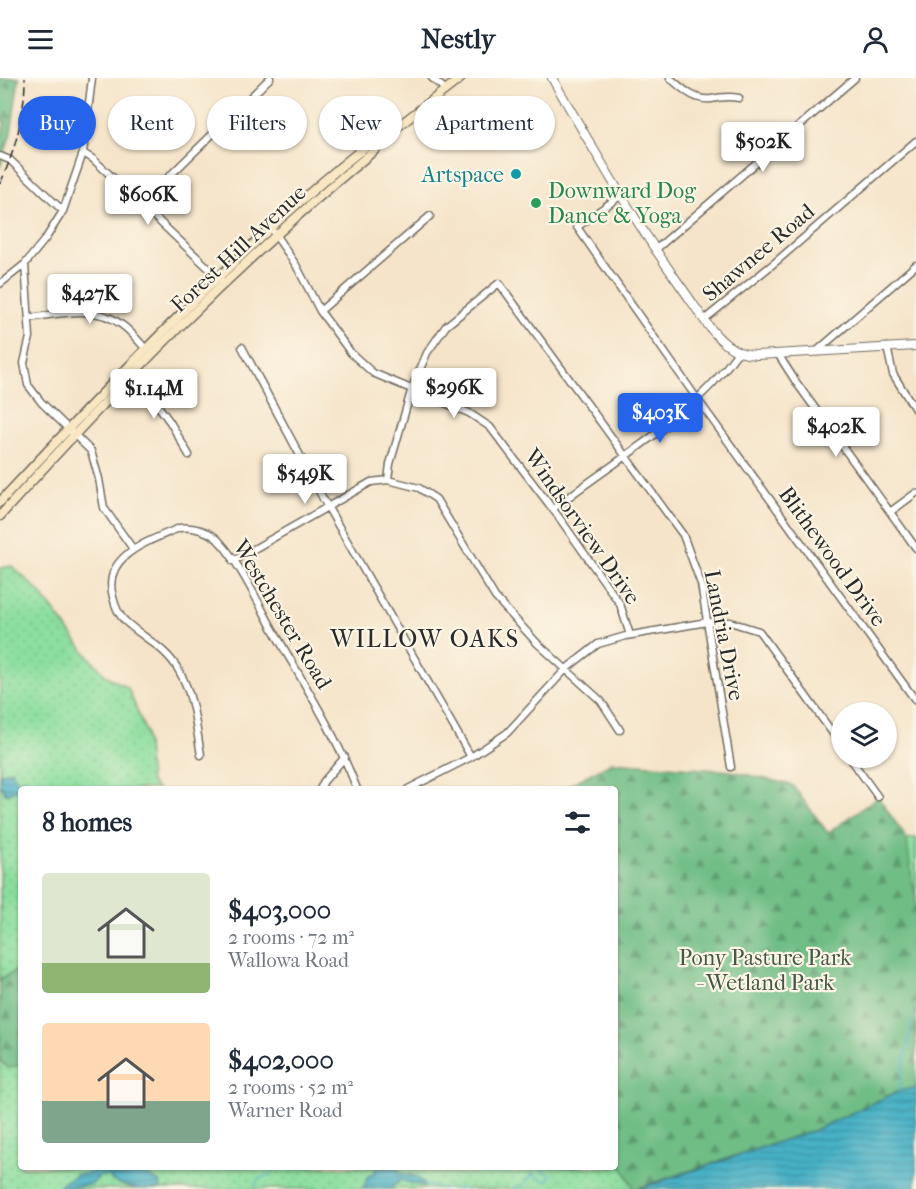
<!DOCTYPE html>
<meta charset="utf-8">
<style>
:root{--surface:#fff;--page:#f2f2f3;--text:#1f2937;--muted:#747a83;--accent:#2563eb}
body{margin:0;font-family:"IM FELL French Canon",serif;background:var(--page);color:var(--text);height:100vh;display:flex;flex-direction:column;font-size:22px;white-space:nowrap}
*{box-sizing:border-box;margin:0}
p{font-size:20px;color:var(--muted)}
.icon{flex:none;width:33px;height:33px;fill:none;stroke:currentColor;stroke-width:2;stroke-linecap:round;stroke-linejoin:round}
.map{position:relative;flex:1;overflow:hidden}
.details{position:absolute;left:18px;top:708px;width:600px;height:384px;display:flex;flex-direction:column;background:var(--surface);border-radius:6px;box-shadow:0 2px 4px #0004}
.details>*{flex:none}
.guide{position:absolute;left:18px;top:18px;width:600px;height:54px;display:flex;gap:12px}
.fabs{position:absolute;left:831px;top:624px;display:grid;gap:12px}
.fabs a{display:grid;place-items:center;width:66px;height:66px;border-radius:50%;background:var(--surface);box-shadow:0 2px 4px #0004;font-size:30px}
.price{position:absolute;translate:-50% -51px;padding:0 14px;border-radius:6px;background:#fff;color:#222;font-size:20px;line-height:39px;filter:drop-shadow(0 2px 3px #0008)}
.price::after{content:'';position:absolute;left:50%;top:36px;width:18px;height:14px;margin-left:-9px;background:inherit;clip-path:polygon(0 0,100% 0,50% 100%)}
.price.active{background:var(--accent);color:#fff}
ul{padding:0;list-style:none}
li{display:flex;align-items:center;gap:18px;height:150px;padding:0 24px}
li span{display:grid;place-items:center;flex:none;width:168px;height:120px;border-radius:6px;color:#555}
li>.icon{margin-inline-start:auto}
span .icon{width:72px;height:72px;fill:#fffc;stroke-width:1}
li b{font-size:26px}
h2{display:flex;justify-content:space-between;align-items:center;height:72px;padding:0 24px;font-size:26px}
.chip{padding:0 21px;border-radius:27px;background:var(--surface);box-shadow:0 2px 4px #0004;font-size:21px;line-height:54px}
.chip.active{background:var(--accent);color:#fff}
header{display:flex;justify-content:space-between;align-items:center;height:78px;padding:0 24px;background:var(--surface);font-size:27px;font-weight:700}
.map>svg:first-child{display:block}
.grass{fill:url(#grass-dots);stroke:#5b8465;stroke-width:1.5}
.forest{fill:url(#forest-firs);stroke:#4e7458;stroke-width:1.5}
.park{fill:#8bde9f;stroke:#5b8465;stroke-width:1.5}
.water{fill:url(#water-rules);stroke:#396e78;stroke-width:1.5}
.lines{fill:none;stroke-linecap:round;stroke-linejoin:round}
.stream{stroke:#47b1c6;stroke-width:1.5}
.minor-casing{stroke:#726c62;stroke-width:9}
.tertiary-casing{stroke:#726c62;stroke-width:10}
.secondary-casing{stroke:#726c62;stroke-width:11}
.minor{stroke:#fff;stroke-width:6}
.tertiary{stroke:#fff;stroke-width:8}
.secondary{stroke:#f9e7c3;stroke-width:8}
.rail{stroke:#2b2b2b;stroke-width:1.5;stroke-dasharray:9 4.5;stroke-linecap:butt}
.culture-dot{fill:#0f9aa8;stroke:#fcf5e5;stroke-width:2}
.leisure-dot{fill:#2e9e5b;stroke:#fcf5e5;stroke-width:2}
.labels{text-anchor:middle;stroke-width:4.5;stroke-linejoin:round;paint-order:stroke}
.culture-label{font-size:22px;fill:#0d838f;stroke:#fcf5e5;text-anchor:end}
.leisure-label{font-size:22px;fill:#27864d;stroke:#fcf5e5;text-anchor:start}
.street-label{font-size:22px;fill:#2b2b2b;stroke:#fcf5e5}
.park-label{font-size:22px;fill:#435848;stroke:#fcf5e5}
.neighbourhood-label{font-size:24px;letter-spacing:1.5px;fill:#2b2b2b;stroke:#fcf5e5}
</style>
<header><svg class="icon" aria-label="menu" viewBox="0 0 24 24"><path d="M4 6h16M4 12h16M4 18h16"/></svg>Nestly<svg class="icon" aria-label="person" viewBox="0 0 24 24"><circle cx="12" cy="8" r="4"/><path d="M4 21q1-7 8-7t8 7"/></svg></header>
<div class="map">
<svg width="916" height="1111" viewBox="0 0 916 1111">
<defs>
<pattern id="grass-dots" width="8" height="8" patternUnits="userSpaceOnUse" patternTransform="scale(1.5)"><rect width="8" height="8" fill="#8bde9f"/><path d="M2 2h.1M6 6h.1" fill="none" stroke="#78bf89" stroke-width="1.8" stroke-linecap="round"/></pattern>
<pattern id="forest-firs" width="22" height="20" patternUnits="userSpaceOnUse" patternTransform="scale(1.5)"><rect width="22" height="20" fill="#70bd86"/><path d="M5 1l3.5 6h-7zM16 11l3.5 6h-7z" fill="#5c9a6e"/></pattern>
<pattern id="water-rules" width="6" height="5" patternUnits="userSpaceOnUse" patternTransform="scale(1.5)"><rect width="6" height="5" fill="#47b1c6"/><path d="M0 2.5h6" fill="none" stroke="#3b90a1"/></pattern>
</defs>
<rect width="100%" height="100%" fill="#fcf5e5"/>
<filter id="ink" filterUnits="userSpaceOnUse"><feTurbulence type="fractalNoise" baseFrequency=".0167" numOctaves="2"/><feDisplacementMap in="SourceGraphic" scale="12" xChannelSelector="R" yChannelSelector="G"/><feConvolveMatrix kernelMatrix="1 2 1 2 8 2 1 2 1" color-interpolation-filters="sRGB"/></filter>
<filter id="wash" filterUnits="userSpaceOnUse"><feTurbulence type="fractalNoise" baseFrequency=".008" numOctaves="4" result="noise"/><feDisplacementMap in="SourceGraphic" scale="24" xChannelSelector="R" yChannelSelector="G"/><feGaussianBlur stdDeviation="1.35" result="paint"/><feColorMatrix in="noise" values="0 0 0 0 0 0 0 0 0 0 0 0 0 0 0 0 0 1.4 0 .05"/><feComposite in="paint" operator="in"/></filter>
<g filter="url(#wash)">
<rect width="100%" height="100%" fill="#f5e4c9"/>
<path class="grass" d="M 12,488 L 39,513 L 81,569 L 105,597 L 128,610 L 146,655 L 150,704 L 157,711 L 21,711 L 21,1089 L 615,1089 L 615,1075 L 634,1111 L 0,1111 L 0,490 Z"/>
<path class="forest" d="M 0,0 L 19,0 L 11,55 L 0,90 L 0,63 L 5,44 L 0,42 Z
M 612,684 L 731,693 L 792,707 L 828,755 L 878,719 L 907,761 L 916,760 L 916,1010 L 899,1013 L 815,1052 L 634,1111 L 615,1075 L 615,711 L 562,711 Z
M 18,892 L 21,900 L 21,987 L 8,990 L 0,982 L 0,901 Z"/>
<path class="park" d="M 916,760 L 916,819 L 912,802 L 907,761 Z"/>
<path class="water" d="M 12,692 L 16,703 L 24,701 L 26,708 L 5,716 L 3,710 L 0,709 L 0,696 Z
M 916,1010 L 916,1111 L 638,1111 L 815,1052 L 899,1013 Z
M 140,1089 L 150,1089 L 149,1098 L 161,1105 L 160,1111 C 143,1111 126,1111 111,1102 L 110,1098 L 100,1098 L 91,1107 C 79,1107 69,1111 57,1111 C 61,1102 70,1104 76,1096 C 89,1098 95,1090 112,1092 L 114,1097 C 124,1098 132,1096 140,1089 Z
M 376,1089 L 398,1089 L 399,1095 L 415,1098 L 424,1105 L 424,1109 L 401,1102 L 390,1111 L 361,1111 L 365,1108 L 367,1099 L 375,1094 Z"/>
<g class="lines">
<path class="stream" d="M 899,1013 L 912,945 L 916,940
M 424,1107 L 447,1111
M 256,1108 L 258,1101 L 271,1097 L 275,1089
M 453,1111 L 466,1111
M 512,1111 L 523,1107 L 533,1096 L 545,1103 L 549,1102 L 551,1097 L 542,1092 L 541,1089"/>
</g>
</g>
<g filter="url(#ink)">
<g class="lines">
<defs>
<path id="minor" d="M 432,0 L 446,12
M 670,0 C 682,10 694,23 711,21 C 721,19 728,18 739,20
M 83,75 L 93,81 L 141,126 L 221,202
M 0,78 L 10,82 L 63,133
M 620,118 L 577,149 L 698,322 L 916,623
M 141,126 L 270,0
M 274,155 L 296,187 L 320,233 L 351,275 L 373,295 L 469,335 L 490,349 L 558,438 L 620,526 L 630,557
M 655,172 L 855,0
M 25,186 L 30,259 L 24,285 L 28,307 L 41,324 L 91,373 L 99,401 L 104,430 L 133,471
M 0,206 L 25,186 L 46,160 L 63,133 L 83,75 L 92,0
M 320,233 L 430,138
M 29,240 C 60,236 96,226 122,247 C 131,253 138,263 146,271
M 705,241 L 778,182 L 916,63
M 242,269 L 327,428 L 471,679
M 887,269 L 893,296 L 916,333
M 817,273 L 916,187
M 778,276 L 796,304 L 916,470
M 134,295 L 170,344 L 189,377
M 388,402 L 390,386 L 412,310 L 427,275 L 446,248 L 499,205 L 683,457 L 701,506 L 731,689
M 553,431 C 616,381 692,341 738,274
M 890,434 L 916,415
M 233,483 L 371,404 L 388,402 L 419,410 L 436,421 L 495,519 L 537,565 L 601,623 L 620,652
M 201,677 C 196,649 194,618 179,593 C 167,570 143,560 125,543 C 118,536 115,528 113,519 C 101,477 150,463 179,450 C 192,448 211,453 220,464 C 238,483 257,522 270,546 C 300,600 335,653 357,711
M 850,680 L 878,719
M 320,711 L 324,703 L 345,679
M 408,711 L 471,679 L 507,655 L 566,591 L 598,566 L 626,558 L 707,544 L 730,544 L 759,553 L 842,668"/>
<path id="tertiary" d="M 552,0 C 594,72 634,143 682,210 C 696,229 709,253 727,267 C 736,274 746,277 757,277 L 916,268"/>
<path id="secondary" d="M 0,424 C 61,358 123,293 187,230 C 246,172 305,116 370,65 L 379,63 L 461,0
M 0,438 C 117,308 240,182 376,71 L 379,63"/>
</defs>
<use href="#minor" class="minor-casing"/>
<use href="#tertiary" class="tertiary-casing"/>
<use href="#secondary" class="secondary-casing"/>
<use href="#minor" class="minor"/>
<use href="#tertiary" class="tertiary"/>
<use href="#secondary" class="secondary"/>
<path class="rail" d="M 0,106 C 15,73 25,36 25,0"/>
</g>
</g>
<circle class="culture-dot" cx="516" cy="96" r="6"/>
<circle class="leisure-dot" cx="536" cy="125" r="6"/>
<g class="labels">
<g class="culture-label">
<text x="504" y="104">Artspace</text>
</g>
<g class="leisure-label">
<text x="548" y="120">Downward Dog<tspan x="548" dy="25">Dance &amp; Yoga</tspan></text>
</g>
<g class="street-label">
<text transform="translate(238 170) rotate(-43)" y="8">Forest Hill Avenue</text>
<text transform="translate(758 174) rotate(-40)" y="8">Shawnee Road</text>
<text transform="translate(583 448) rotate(55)" y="8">Windsorview Drive</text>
<text transform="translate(833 478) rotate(54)" y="8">Blithewood Drive</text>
<text transform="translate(283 536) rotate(59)" y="8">Westchester Road</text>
<text transform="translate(725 557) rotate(79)" y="8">Landria Drive</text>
</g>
<g class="park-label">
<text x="765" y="887">Pony Pasture Park<tspan x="765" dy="25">- Wetland Park</tspan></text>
</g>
<g class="neighbourhood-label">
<text x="425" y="569">WILLOW OAKS</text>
</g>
</g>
</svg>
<div class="fabs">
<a><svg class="icon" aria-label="layers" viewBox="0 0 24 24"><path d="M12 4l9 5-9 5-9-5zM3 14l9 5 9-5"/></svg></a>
</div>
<b class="price" style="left:763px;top:95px">$502K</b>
<b class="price" style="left:148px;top:148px">$606K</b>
<b class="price" style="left:90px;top:247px">$427K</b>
<b class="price" style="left:454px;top:341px">$296K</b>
<b class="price" style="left:154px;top:342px">$1.14M</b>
<b class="price active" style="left:660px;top:366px">$403K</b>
<b class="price" style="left:836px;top:380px">$402K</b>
<b class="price" style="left:305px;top:427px">$549K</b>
<div class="guide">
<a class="chip active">Buy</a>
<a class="chip">Rent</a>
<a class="chip">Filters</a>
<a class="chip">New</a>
<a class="chip">Apartment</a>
</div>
<section class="details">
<h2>8 homes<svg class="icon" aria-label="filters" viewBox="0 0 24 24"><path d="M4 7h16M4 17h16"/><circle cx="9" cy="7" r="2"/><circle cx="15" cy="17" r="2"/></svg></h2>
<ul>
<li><span style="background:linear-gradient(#dfe7d0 75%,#8fb573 0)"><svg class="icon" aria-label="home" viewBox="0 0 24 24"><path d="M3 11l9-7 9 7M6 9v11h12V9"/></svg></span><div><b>$403,000</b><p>2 rooms · 72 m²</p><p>Wallowa Road</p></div></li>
<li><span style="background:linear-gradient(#ffd9b3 65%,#7fa58c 0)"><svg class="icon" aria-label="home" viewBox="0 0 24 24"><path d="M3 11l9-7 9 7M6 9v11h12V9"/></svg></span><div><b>$402,000</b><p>2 rooms · 52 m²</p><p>Warner Road</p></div></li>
</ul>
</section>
</div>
